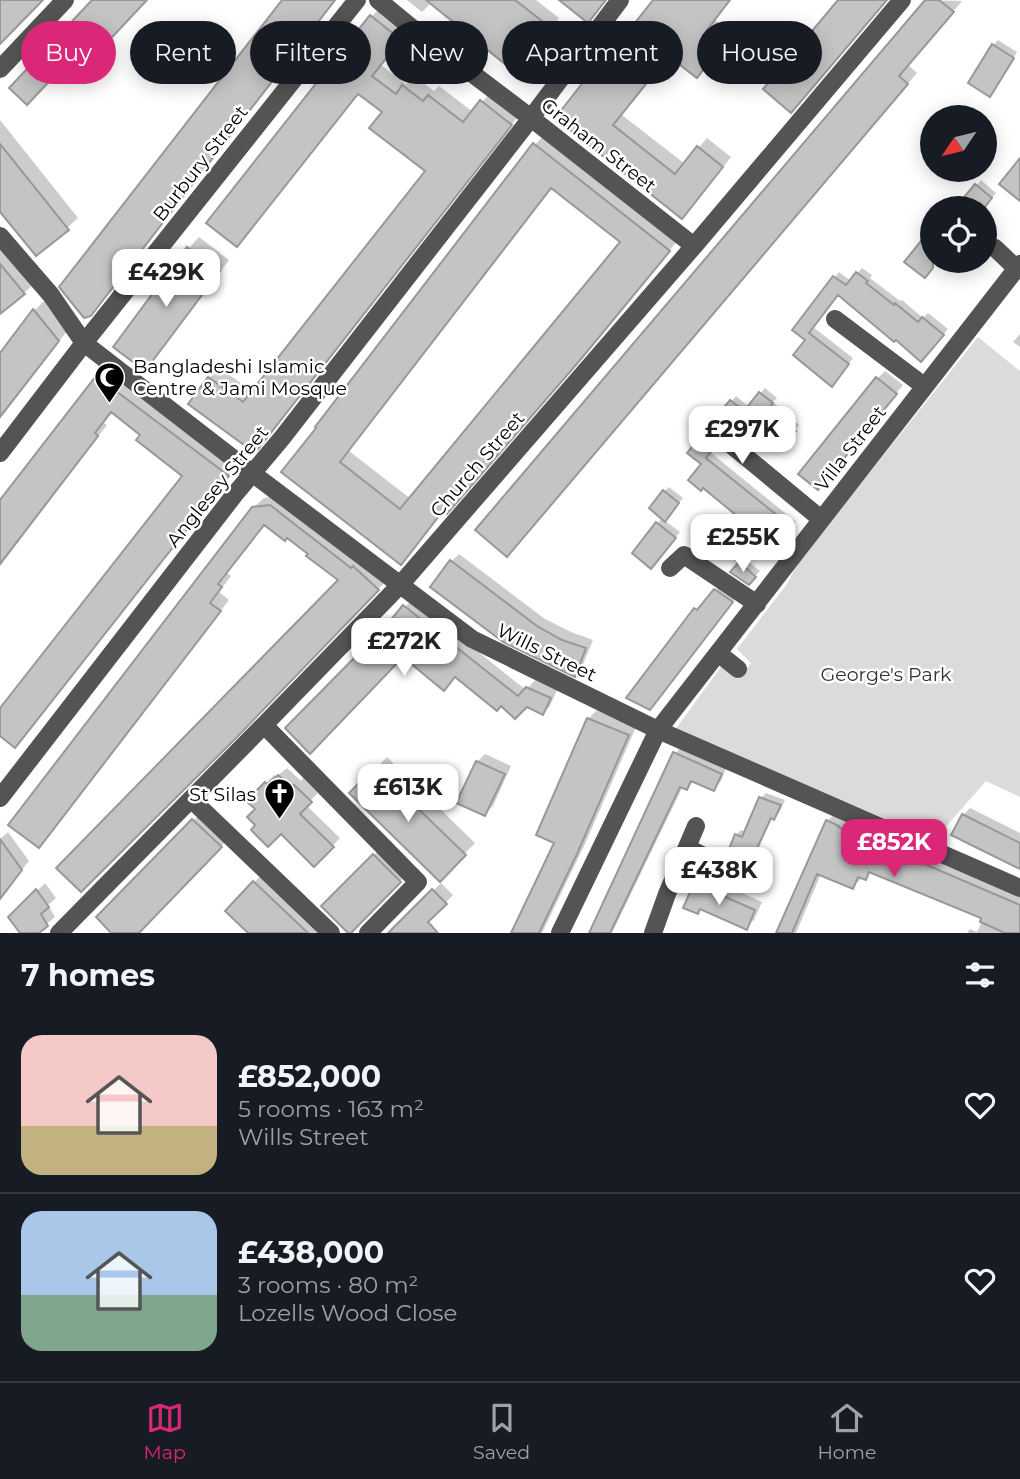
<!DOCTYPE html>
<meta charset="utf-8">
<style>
:root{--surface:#171b24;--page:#20242c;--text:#f1f3f6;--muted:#9ea1a6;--line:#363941;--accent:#db2777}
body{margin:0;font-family:Montserrat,sans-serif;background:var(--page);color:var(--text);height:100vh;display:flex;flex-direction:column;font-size:26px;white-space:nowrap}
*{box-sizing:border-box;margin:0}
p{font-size:23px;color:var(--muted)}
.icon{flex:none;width:38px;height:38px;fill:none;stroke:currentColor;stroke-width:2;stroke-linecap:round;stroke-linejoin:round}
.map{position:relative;height:933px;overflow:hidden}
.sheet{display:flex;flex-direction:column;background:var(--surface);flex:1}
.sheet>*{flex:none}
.banner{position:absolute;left:21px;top:21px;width:978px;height:63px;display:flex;gap:14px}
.needle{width:46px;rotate:235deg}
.controls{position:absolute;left:920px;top:105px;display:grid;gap:14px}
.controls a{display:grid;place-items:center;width:77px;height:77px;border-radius:50%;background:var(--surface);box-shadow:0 4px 18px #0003;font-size:35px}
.price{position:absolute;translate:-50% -60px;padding:0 16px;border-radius:14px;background:#fff;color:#222;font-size:23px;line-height:46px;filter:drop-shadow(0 2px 4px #0008)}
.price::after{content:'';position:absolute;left:50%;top:42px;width:21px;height:16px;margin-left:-10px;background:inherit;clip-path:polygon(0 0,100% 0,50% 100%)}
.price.on{background:var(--accent);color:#fff}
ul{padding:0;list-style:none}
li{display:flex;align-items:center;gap:21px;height:175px;padding:0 21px}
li+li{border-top:2px solid var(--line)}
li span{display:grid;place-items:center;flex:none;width:196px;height:140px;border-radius:21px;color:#555}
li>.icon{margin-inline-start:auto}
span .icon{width:84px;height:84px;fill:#fffc;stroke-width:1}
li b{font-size:30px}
h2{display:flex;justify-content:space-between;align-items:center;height:84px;padding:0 21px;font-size:30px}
.tag{padding:0 24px;border-radius:32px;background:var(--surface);box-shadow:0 4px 18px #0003;font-size:24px;line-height:63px}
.tag.on{background:var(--accent);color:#fff}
.tabs{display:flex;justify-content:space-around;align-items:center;height:98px;border-top:2px solid var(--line);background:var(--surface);font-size:19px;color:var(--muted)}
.tabs a{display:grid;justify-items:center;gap:4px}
.tabs .on{color:var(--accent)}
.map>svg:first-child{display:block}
.green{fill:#dbdbdb}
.shadow{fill:#0003;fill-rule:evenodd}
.building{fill:#c4c4c4;stroke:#989898;stroke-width:2;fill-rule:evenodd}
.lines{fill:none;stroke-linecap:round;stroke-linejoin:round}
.minor{stroke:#545454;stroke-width:18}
.labels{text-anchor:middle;stroke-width:5;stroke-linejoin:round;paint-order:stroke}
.street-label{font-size:19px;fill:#000;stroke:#fff}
.poi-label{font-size:19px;fill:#000;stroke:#fff;text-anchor:start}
.park-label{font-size:19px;fill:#323232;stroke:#fff}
</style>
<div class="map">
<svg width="1020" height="933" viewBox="0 0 1020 933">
<rect width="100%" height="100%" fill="#fff"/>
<path class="green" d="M 978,337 L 1020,371 L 1020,797 L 986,781 L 935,839 L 674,731 L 721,667 L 739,679 L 751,663 L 737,649 L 787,584 L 799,561 Z"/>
<path class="shadow" d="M 284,0 L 336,0 L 101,303 L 90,314 Z
M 407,0 L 536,0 L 559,18 L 526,61 L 516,70 L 432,2 L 422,12 Z
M 655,0 L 730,0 L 715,20 L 732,33 L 706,66 L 697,75 L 677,61 L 670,68 L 663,62 L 622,115 L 685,164 L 707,138 L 731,157 L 692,207 L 682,216 L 558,118 L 604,58 L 614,49 L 620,53 L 637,31 Z
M 927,0 L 962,1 L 908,65 L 917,73 L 517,545 Z
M 382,6 L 410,29 L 381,65 L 406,84 L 414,76 L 434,91 L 439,86 L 473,112 L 492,91 L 520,114 L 265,440 L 191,404 L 209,378 L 220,368 L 253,392 L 427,171 L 384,111 L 359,92 L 247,235 L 237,245 L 208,223 L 372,16 Z
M 998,40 L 1017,52 L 995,90 L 990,94 L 993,45 Z
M 0,120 L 78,218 L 67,228 L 0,209 Z
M 545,134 L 679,239 L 591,346 L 444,510 L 411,552 L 401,563 L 318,427 L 535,145 ZM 553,187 L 622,242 L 411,499 L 349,451 Z
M 981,180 L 996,193 L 983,208 L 958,208 Z
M 199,237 L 229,260 L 155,358 L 145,369 L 115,346 L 189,248 Z
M 0,241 L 35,283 L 24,293 L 0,311 Z
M 862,268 L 872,275 L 870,278 L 900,301 L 902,300 L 923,318 L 928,313 L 948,329 L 926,355 L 839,293 L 813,327 L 853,358 L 837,379 L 807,339 L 794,330 L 839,272 L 851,281 Z
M 45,300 L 68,330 L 0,418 L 0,356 L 35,310 Z
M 1020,334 L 1020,347 L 1013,342 Z
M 107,367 L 238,465 L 25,735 L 15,745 L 0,734 L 0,711 L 185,475 L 142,434 L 113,411 L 104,423 L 107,425 L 0,566 L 0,503 L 97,377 Z
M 885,371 L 903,385 L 826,480 L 877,379 Z
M 765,388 L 777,398 L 773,402 L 799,425 L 784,443 L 740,415 L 723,432 L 722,436 L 710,452 L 796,522 L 781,541 L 703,464 L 689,453 L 736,396 L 749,407 Z
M 669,487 L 683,498 L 664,520 L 680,532 L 656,562 L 657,523 L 663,518 L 664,492 Z
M 281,495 L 388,579 L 247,724 L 340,580 L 311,553 L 265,524 L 227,573 L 231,576 L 219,592 L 229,600 L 49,836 L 39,846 L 253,508 L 264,498 Z
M 459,554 L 545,619 L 571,632 L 593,640 L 582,667 L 574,674 L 451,562 Z
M 745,559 L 760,571 L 749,583 L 740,563 Z
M 722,583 L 739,594 L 657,700 L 696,610 L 703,602 L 704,604 Z
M 412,599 L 526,690 L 535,680 L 557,690 L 550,706 L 543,713 L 527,705 L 501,704 L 455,676 L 403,655 L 287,728 L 372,642 L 374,644 Z
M 597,710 L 636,727 L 585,844 L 542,933 L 513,933 L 557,842 L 538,834 L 589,718 Z
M 682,746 L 727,766 L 721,781 L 714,789 L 695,780 L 687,788 L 683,786 L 612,933 L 591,933 L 675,754 Z
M 485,754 L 511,766 L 493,806 L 485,814 L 477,762 Z
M 387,757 L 475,843 L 440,879 L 352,793 Z
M 287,768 L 301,781 L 303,778 L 318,793 L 306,805 L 340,838 L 314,865 L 281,832 L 258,825 L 257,809 L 249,801 L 274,775 L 276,777 Z
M 766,793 L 785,800 L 779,813 L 774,818 L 772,817 L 757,852 L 752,857 L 736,835 L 741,830 L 746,832 L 761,798 Z
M 970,808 L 1020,833 L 1020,867 L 963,815 Z
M 204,810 L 231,836 L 137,933 L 114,933 L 98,917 Z
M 837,812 L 1020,891 L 1020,933 L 967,933 L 970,929 L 977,932 L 984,917 L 872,871 L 865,878 L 862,878 L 852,887 L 821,874 L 796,933 L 778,933 L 827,821 Z
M 8,832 L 29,861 L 0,897 L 0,839 Z
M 382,847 L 408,873 L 350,932 L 324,906 Z
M 265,871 L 329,933 L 250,933 L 227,911 Z
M 704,876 L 762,902 L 754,920 L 746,927 L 702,908 L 697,912 L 696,884 Z
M 45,883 L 56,898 L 48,905 L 55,917 L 36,933 L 22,933 L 11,917 Z
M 441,883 L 453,895 L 416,933 L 390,933 Z"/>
<path class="building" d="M 0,0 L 43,0 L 0,44 Z
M 92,0 L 147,0 L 86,65 L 75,54 L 27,105 L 9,88 Z
M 282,0 L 335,0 L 97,308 L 91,316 L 84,318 L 59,287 Z
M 426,0 L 515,0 L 551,28 L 516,73 Z
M 559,0 L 606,0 L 588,23 Z
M 653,0 L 730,0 L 707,30 L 723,43 L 697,78 L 676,62 L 670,70 L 662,64 L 613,125 L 675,174 L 697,146 L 723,167 L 682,219 L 555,118 L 603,57 L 610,62 L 635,31 L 631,28 Z
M 838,0 L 887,0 L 791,113 L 763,89 Z
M 925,0 L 939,0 L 954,12 L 899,76 L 908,84 L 507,557 L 475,530 Z
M 370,15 L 401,40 L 372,76 L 396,94 L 402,85 L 423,101 L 428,95 L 463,122 L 480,100 L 512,125 L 255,453 L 188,404 L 208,377 L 243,402 L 425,171 L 369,128 L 382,112 L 358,94 L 237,247 L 206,223 Z
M 992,44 L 1014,58 L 990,97 L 968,83 Z
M 533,143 L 670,251 L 581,359 L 447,514 L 443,511 L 401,565 L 281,472 L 316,428 L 315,427 ZM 551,188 L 620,242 L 400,509 L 340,462 Z
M 0,144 L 69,230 L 36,256 L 0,212 Z
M 1020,158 L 1020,201 L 999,184 Z
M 975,184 L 992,198 L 984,208 L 955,208 Z
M 933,226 L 933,268 L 925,278 L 904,262 Z
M 187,247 L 220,271 L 145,371 L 113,347 Z
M 0,264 L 25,294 L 0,314 Z
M 856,272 L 868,281 L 866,283 L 894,305 L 895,303 L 918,322 L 922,317 L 944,335 L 921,362 L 896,340 L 894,342 L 838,295 L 809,333 L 849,364 L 832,387 L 793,355 L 805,340 L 792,330 L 833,276 L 846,285 Z
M 33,309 L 59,341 L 0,417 L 0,353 Z
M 96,376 L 229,476 L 15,748 L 0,736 L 0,708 L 182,476 L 136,440 L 140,435 L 111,412 L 95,433 L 98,436 L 0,564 L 0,500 Z
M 876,377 L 897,394 L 818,490 L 798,474 Z
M 759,392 L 773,403 L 769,408 L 796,431 L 779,450 L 739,417 L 727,432 L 720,436 L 718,443 L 706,458 L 793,528 L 776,548 L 703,488 L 701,491 L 688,480 L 701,464 L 687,453 L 730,400 L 744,411 Z
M 663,490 L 679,503 L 665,522 L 649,508 Z
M 270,505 L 351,568 L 353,566 L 379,590 L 237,737 L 81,892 L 56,868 L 338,580 L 306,556 L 308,554 L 287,538 L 285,541 L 264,525 L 218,584 L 222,587 L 210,603 L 221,611 L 39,848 L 8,825 L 252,507 Z
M 656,522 L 676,538 L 651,569 L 632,553 Z
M 450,560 L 537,626 L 562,640 L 586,648 L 575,677 L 503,642 L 430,587 Z
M 739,562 L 756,577 L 749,585 L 730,572 Z
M 714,589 L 733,602 L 650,710 L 626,698 L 694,608 L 697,610 Z
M 403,605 L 518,696 L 526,687 L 551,698 L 543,715 L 527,707 L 515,719 L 501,706 L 497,711 L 455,677 L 444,691 L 403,657 L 310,754 L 285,728 L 364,648 L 366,650 Z
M 587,718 L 629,735 L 577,854 L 539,933 L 511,933 L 554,843 L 536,835 Z
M 673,752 L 722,774 L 714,791 L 691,781 L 687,790 L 680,787 L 610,933 L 589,933 Z
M 476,761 L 505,774 L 485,816 L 456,803 Z
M 375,767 L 466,855 L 440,882 L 349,793 Z
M 278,775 L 292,787 L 294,785 L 312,802 L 300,814 L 334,847 L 314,867 L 281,834 L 268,847 L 251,830 L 255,825 L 247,817 L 255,809 L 246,801 L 265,782 L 267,784 Z
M 759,797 L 781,805 L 774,820 L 771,818 L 752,859 L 729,849 L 735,834 L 742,837 Z
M 962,814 L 1020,843 L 1020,869 L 951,835 Z
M 192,819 L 222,847 L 139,933 L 111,933 L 96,917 Z
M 826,820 L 839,826 L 838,827 L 1020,905 L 1020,933 L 1005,933 L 980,922 L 981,918 L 869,872 L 866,880 L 858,877 L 853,889 L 817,874 L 792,933 L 776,933 Z
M 0,839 L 22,870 L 0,899 Z
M 373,854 L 401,882 L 351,933 L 348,933 L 321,906 Z
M 253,881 L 308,933 L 248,933 L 225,911 Z
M 694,883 L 755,910 L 747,930 L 700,909 L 698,914 L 683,908 Z
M 36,889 L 49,907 L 41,914 L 48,926 L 39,933 L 20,933 L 8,917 Z
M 432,889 L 447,904 L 428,922 L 438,933 L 388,933 Z"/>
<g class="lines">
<path class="minor" d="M 378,0 L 412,28 L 531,118 L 694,246
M 0,69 L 65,0
M 0,236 L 51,295 L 84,343 L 252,473 L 472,639 L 658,730 L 1020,888
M 995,248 L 1017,269
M 835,319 L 924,386
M 729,443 L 821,519
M 0,453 L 84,343 L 357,0
M 670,568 L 684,555 L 757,604
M 718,653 L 738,669
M 264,725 L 418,882 L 368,933
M 0,798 L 235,494 L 282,438 L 531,118 L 620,0
M 191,799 L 331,933
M 688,848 L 757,883
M 59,933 L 264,725 L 400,585 L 694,246 L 902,0
M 560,933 L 658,730 L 1020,264
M 653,933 L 667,894 L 696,826"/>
</g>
<defs>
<symbol id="mosque-pin" viewBox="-11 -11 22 30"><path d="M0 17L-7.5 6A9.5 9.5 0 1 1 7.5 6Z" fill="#000" stroke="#fff"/><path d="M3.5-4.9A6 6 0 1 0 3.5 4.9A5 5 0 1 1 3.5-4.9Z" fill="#fff"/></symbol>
<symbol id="church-pin" viewBox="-11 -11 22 30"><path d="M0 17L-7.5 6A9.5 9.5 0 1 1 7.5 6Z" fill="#000" stroke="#fff"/><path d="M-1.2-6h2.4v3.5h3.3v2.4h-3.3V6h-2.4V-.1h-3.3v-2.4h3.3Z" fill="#fff"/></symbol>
</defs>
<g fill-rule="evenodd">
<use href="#mosque-pin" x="92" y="360" width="35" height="47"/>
<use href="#church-pin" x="262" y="776" width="35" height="47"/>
</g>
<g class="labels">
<g class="street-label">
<text transform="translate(599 145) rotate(38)" y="7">Graham Street</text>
<text transform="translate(200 163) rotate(-52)" y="7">Burbury Street</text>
<text transform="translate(850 448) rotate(-52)" y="7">Villa Street</text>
<text transform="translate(477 464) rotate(-49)" y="7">Church Street</text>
<text transform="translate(217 486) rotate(-51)" y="7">Anglesey Street</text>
<text transform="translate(547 652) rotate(26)" y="7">Wills Street</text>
</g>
<g class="poi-label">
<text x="133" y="373">Bangladeshi Islamic<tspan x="133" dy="22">Centre &amp; Jami Mosque</tspan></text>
<text x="256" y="801" text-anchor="end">St Silas</text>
</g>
<g class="park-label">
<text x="886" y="681">George's Park</text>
</g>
</g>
</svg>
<div class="controls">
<a><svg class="needle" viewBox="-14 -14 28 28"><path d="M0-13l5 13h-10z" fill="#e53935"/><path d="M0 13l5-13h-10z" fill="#9ea1a6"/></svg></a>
<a><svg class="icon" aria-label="locate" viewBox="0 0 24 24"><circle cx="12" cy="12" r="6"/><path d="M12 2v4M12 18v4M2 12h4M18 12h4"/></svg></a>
</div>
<b class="price" style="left:166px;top:309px">£429K</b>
<b class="price" style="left:742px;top:466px">£297K</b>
<b class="price" style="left:743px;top:574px">£255K</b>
<b class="price" style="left:404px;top:678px">£272K</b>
<b class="price" style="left:408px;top:824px">£613K</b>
<b class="price on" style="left:894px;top:879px">£852K</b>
<b class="price" style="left:719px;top:907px">£438K</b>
<div class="banner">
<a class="tag on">Buy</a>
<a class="tag">Rent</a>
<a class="tag">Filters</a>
<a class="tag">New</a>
<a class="tag">Apartment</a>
<a class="tag">House</a>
</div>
</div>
<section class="sheet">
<h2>7 homes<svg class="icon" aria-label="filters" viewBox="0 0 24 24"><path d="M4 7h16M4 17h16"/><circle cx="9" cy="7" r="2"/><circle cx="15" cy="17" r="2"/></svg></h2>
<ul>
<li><span style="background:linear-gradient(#f6c9c9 65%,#c2b280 0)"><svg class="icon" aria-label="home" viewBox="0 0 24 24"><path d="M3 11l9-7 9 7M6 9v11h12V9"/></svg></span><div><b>£852,000</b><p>5 rooms · 163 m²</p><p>Wills Street</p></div><svg class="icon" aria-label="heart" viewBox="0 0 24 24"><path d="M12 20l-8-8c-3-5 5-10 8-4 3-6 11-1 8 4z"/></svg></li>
<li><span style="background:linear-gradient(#a9c7e8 60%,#7fa58c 0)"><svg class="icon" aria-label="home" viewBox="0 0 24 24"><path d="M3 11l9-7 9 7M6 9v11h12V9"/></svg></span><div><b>£438,000</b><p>3 rooms · 80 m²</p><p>Lozells Wood Close</p></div><svg class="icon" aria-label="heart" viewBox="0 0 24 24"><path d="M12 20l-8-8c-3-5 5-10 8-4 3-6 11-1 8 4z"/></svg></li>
</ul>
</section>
<nav class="tabs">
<a class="on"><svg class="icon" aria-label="map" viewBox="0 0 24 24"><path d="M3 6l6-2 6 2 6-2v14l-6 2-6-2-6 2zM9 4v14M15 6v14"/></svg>Map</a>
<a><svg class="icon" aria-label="saved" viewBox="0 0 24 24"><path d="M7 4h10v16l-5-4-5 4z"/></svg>Saved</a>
<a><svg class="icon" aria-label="home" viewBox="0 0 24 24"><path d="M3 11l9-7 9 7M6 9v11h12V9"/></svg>Home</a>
</nav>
